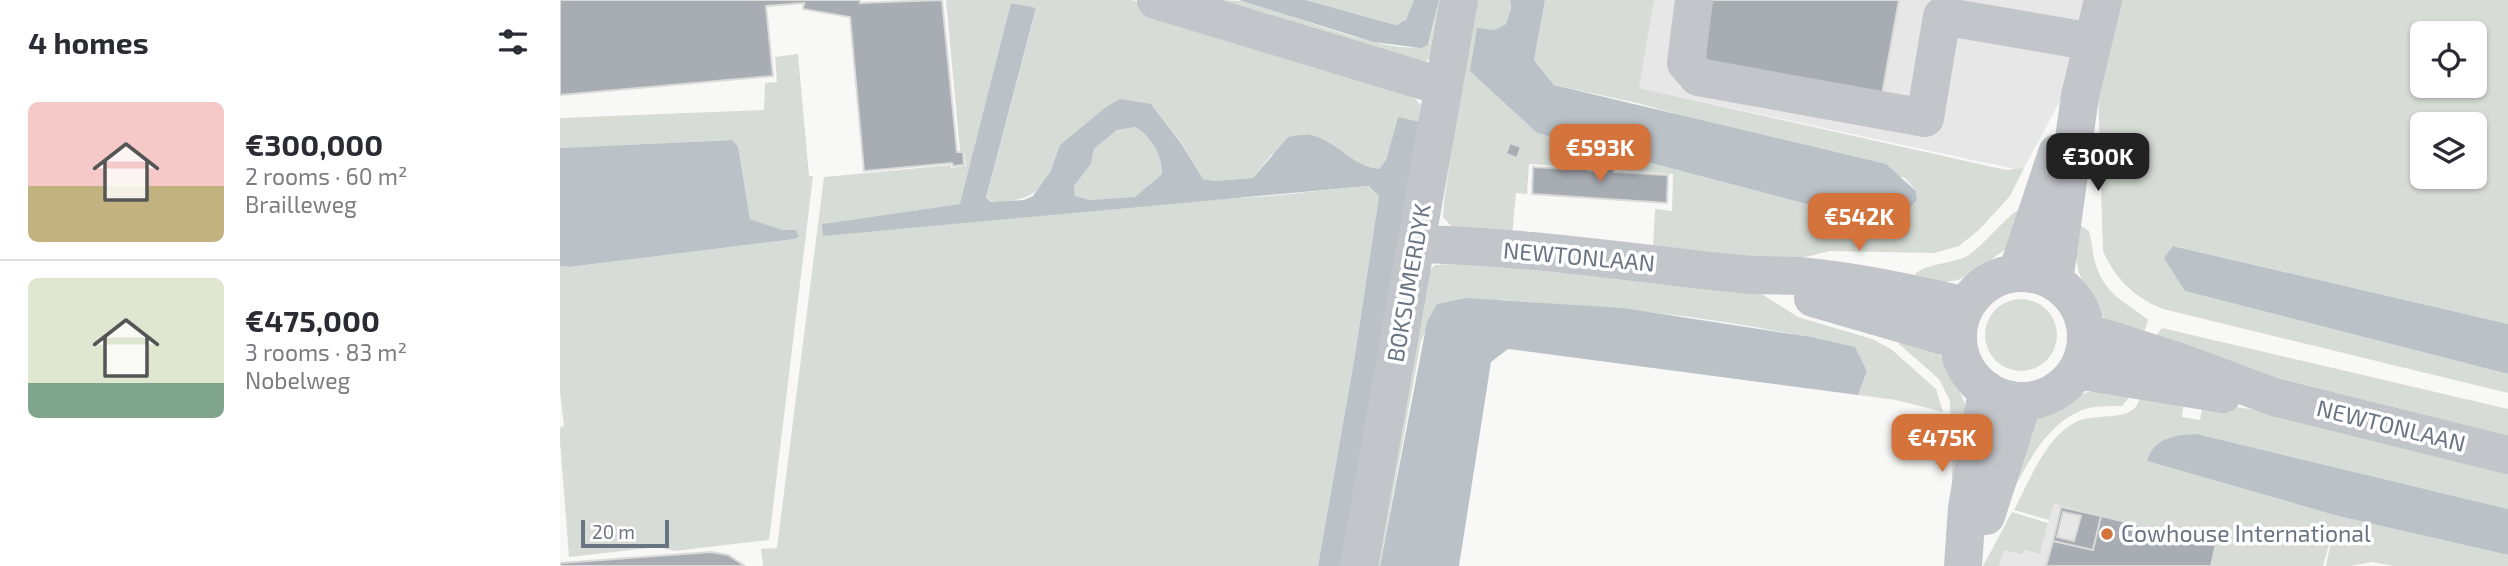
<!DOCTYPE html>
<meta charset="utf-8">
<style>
:root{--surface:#fff;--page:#f7f7f7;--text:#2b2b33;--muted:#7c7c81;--line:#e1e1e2;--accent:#d4733b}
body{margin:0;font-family:"Exo 2",sans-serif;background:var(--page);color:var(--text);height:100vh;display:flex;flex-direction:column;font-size:26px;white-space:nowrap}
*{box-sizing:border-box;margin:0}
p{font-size:23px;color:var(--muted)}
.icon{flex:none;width:38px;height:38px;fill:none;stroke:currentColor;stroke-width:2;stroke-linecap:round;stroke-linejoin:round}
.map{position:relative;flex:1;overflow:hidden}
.panel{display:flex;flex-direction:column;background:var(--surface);width:560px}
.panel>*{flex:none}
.fabs{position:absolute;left:1850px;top:21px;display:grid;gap:14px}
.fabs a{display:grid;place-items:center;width:77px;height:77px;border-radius:10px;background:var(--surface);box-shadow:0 2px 5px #0004;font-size:35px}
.scale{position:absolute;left:21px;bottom:18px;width:88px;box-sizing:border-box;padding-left:7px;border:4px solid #6a7584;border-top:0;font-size:19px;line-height:24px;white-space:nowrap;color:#6a7584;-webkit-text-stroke:5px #fff;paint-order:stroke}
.price{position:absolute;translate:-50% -60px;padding:0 16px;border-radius:14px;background:var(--accent);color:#fff;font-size:23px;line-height:46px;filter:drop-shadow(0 2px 4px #0008)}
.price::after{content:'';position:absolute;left:50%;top:42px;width:21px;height:16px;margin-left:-10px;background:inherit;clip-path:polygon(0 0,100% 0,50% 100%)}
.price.on{background:#222;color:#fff}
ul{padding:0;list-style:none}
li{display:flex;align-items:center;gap:21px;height:175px;padding:0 28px}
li+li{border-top:2px solid var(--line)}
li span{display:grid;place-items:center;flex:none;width:196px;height:140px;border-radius:10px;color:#555}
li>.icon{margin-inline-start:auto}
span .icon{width:84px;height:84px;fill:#fffc;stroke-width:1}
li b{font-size:30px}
h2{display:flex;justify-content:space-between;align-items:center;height:84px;padding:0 28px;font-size:30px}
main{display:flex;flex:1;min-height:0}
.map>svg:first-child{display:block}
.built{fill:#e6e7e6}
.green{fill:#d7ddd6;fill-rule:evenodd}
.water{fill:#bac2c8;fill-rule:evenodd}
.building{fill:#a8adb4;stroke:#dadad8;stroke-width:2;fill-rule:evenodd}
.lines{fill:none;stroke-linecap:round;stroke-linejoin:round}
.minor{stroke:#c2c5c9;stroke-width:38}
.poi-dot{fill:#d4733b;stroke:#fff;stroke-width:2.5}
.labels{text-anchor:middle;stroke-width:7;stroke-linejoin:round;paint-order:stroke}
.street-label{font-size:23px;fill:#6a7584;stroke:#fff}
.poi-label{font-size:23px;fill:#6a7584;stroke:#fff;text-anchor:start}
</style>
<main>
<section class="panel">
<h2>4 homes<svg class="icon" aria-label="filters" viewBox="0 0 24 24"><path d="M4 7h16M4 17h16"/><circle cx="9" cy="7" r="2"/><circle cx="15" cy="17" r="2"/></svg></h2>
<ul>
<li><span style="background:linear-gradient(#f6c9c9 60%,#c2b280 0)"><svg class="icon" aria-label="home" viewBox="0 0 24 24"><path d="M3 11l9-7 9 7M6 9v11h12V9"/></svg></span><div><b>€300,000</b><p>2 rooms · 60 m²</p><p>Brailleweg</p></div></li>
<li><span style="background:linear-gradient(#dfe7d0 75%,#7fa58c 0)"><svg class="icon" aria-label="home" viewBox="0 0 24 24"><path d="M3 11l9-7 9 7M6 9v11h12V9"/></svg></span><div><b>€475,000</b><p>3 rooms · 83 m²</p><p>Nobelweg</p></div></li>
</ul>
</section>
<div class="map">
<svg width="1948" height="566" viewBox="0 0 1948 566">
<rect width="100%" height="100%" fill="#f8f8f6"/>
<path class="built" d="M 1094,0 L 1526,0 L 1501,99 L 1464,168 L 1459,170 L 1079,88 Z
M 1493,504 L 1656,544 L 1651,566 L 1439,566 L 1443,550 L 1462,555 L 1463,550 L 1480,554 Z"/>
<path class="green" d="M 386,0 L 572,0 L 840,83 L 861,105 L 844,252 L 838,117 L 826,160 L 819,169 L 804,168 L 768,142 L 712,154 L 693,178 L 654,181 L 643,179 L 621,142 L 591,104 L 500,145 C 488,177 484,198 447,201 C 439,202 433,203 426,199 L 476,9 L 452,3 L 401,204 L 262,224 L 710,196 L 807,186 L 819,196 L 795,355 L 758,566 L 203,566 L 201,549 L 217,548 L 264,177 L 391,165 L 391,168 L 406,166 L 404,151 L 400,151 Z
M 639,0 C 652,0 669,0 682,1 C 720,9 838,61 869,44 L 879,0 L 889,0 L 878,52 L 865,62 Z
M 746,0 L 854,0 L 846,21 L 837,25 Z
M 908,0 L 950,0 L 951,8 L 946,24 L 934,30 L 910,70 L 977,133 L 1319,223 L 1357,200 L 1356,191 L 1345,178 L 1077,103 L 994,85 L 974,60 L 985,0 L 1094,0 L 1079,88 L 1446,170 L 1464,168 L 1450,196 L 1419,230 L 1399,246 L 1374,253 L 1270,251 L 1210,266 L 1093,247 L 1095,209 L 1112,211 L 1113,174 L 1056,170 L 1056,166 L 1011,162 L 1010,167 L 969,164 L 967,194 L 956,193 L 952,236 L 892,227 L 883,217 L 884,202 L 901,84 Z
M 1559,0 L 1948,0 L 1948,324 L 1614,246 L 1625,291 L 1948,374 L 1948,393 L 1603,309 C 1574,297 1556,280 1543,251 L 1538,92 ZM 1862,33 L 1914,33 L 1914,86 L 1862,86 ZM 1862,124 L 1914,124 L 1914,177 L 1862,177 Z
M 238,54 L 249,176 L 253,176 L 209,540 L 114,551 L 98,547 L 9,557 L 0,441 L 0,428 L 4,426 L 0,392 L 0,266 L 9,267 L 235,239 L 236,230 L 223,230 L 190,219 L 178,146 L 172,140 L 0,148 L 0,118 L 204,110 L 205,83 L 217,82 L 215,57 Z
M 576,127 C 592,140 602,152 602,174 L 575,198 L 530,200 L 514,196 L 514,186 L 531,164 L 534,149 L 557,130 Z
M 1461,209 L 1449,246 L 1417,271 L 1398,280 L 1381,283 L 1353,278 C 1359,263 1391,265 1407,256 C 1423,247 1450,211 1461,209 Z
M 1518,224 L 1529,231 C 1532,240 1532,250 1534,259 C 1545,296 1561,298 1588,320 L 1582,339 L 1551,326 L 1534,305 L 1519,273 L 1515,255 Z
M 906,263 L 1200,293 L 1238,317 L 1312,339 L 1331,349 L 1376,389 L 1383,412 L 1336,400 L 1298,395 L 1307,371 L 1295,348 C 1197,324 1095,310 994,304 C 955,301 917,296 878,304 L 861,341 L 820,566 L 809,566 L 862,278 L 875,265 Z
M1425 335a36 36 0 1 1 72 0a36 36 0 1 1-72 0Z
M 1602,328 L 1948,409 L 1948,437 L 1653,365 L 1595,337 Z
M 1338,337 L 1374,349 L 1388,365 L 1406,406 L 1393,521 L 1390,401 L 1379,379 L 1339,344 Z
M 1536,390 L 1571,395 L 1562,406 C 1551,406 1539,406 1529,408 C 1479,421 1456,489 1433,530 L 1475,420 L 1514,396 Z
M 1580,396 L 1624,400 L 1622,417 L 1640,420 L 1643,403 L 1706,411 L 1948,470 L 1948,509 L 1637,434 L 1588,461 L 1778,516 L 1948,555 L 1948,566 L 1834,566 L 1812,562 L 1790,566 L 1766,566 L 1774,527 L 1763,566 L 1651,566 L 1656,544 L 1494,504 L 1489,520 L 1454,510 C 1470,480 1485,438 1516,422 C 1537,411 1576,425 1580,396 Z
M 1452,512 L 1488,523 L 1480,554 L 1464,550 L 1462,555 L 1444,550 L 1439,566 L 1423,566 Z"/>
<path class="water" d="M 679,0 L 746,0 L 836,25 L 846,20 L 854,0 L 879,0 L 868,45 L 861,48 L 813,42 Z
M 950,0 L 985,0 L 974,60 L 994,85 L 1326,164 L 1356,191 L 1357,200 L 1347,211 L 1319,223 L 977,133 L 910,71 L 917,28 L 934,30 L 946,24 L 951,8 Z
M 451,3 L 476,8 L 426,198 L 431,202 L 464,200 L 473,196 L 490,172 L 500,145 L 546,107 L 560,99 L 591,104 L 621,143 L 643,179 L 654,181 L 693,178 L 728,137 C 735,136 743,134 750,135 C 777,140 792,167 819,169 L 826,160 L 838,117 L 859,122 L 783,566 L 758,566 L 795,355 L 819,196 L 808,186 L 263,236 L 262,224 L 400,204 ZM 576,127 C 592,139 602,154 602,174 L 575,197 L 530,200 L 515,196 L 514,186 L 531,164 L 534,149 L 557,130 Z
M 172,140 L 178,146 L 190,219 L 223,230 L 236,230 L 239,236 L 235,239 L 9,267 L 0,266 L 0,148 Z
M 1613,246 L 1948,324 L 1948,374 L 1625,291 L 1604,258 Z
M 907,298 L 1063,308 L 1251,337 L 1295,347 L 1307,371 L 1298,395 L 948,349 L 931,362 L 899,566 L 820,566 L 867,322 L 877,304 Z
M 1637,434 L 1948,509 L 1948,555 L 1778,516 L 1587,461 C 1594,437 1616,435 1637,434 Z"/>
<path class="building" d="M 0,0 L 300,0 L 300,3 L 382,0 L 397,152 L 403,152 L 404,165 L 393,166 L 392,163 L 304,171 L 290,17 L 243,9 L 244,3 L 206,6 L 213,76 L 0,95 Z
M 1152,0 L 1339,0 L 1322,94 L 1141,62 Z
M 950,143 L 961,147 L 957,158 L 946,154 Z
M 1012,165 L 1028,166 L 1028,170 L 1037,171 L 1038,166 L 1054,167 L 1054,172 L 1108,175 L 1107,203 L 972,194 L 973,167 L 1011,169 Z
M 1501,507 L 1541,516 L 1533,550 L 1493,541 ZM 1503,512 L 1521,516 L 1514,541 L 1497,537 Z
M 1541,516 L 1656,544 L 1651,566 L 1486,566 L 1493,541 L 1533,550 Z
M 151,552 L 168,555 L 185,566 L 0,566 L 0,563 Z"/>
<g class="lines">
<path class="minor" d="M 596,0 L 884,87
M 1134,0 L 1126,63 L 1138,77 L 1365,118 L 1382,16 L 1533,42
M 856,244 C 964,246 1072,263 1180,274 C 1199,276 1219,275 1238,276 C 1295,281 1350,293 1406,306
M 1457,273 L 1497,153
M1398 337a64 64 0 1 1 128 0a64 64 0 1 1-128 0Z
M 1494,281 L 1520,96 L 1543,0
M 1253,298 L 1398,340
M 1526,332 L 1620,362 L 1714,397 L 1948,455
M 1517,370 L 1663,394
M 1426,516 L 1463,401
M 799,566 L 899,0
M 1403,566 L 1407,508 L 1427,390"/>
</g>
<circle class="poi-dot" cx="1547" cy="534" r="7"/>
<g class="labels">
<g class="street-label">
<text transform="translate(1019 257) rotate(5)" y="8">NEWTONLAAN</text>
<text transform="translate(849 283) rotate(-80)" y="8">BOKSUMERDYK</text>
<text transform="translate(1831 426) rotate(14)" y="8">NEWTONLAAN</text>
</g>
<g class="poi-label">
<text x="1561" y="542">Cowhouse International</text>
</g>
</g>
</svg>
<div class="fabs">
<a><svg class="icon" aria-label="locate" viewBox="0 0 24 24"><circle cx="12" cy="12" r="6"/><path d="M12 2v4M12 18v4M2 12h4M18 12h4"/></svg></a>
<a><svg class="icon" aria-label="layers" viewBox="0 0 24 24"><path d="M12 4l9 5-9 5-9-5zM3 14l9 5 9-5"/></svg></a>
</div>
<div class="scale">20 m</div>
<b class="price" style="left:1040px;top:184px">€593K</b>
<b class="price on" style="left:1538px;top:193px">€300K</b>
<b class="price" style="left:1299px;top:253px">€542K</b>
<b class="price" style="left:1382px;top:474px">€475K</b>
</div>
</main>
